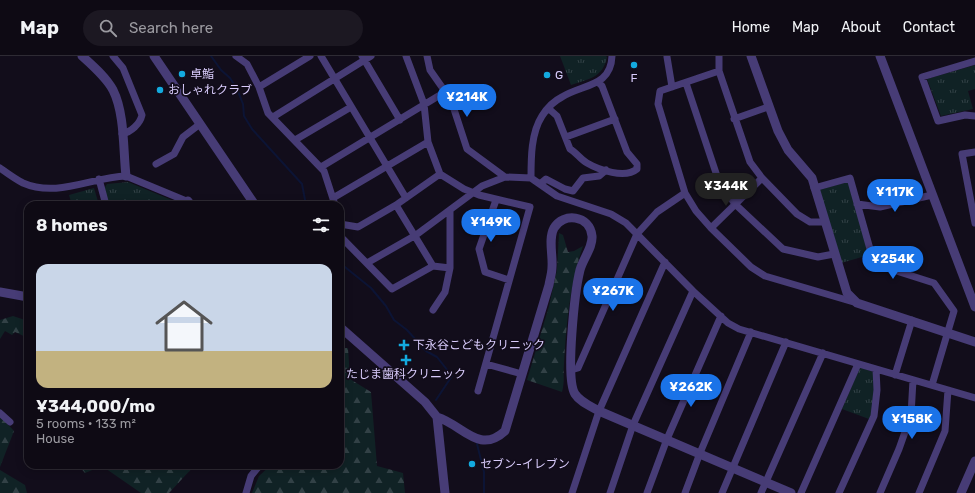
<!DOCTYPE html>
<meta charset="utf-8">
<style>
:root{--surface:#0e0a14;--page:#1c1822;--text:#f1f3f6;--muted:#9b9aa0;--line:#2e2b34;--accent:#1a73e8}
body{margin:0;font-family:Rubik,"Noto Sans JP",sans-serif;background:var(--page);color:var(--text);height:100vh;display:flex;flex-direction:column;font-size:15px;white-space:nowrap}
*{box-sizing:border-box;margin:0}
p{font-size:13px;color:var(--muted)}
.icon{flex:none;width:22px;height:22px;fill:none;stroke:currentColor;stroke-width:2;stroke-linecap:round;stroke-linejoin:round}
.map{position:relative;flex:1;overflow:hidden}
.side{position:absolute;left:24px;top:145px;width:320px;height:268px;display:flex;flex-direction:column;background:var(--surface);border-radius:12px;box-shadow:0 2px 10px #0003,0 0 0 1px var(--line)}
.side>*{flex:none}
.price{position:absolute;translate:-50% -34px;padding:0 9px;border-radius:14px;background:var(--accent);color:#fff;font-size:13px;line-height:26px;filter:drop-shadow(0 1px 2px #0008)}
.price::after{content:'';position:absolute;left:50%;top:24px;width:12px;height:9px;margin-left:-6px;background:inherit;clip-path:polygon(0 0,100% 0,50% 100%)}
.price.on{background:#222;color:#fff}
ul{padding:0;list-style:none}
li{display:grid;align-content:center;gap:8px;height:212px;padding:0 12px}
li span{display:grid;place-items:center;height:124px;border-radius:12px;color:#555}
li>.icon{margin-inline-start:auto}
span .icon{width:72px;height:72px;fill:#fffc;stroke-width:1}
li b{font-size:17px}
h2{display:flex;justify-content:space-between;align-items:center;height:48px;padding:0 12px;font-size:17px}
header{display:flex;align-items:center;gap:24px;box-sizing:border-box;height:56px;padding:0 20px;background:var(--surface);border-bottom:1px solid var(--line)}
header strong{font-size:19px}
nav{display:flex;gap:22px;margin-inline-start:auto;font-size:14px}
.search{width:280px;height:36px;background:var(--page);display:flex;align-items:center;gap:10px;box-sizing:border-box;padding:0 14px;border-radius:22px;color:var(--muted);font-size:15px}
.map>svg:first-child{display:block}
.forest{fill:url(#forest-firs)}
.park{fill:url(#park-tufts)}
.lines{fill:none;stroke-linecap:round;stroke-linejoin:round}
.stream{stroke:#0c1435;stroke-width:2}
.minor{stroke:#473c76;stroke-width:7}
.tertiary{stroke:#473c76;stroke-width:9}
.poi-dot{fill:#13aadf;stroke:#120d1b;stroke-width:1.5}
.labels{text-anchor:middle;stroke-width:3.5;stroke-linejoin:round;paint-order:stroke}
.poi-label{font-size:12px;fill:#d8cbfb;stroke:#120d1b;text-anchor:start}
</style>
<header>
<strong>Map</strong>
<div class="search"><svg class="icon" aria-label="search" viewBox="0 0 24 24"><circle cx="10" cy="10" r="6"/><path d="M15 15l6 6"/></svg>Search here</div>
<nav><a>Home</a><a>Map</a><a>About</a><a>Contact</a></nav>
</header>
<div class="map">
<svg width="975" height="437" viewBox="0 0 975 437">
<defs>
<pattern id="forest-firs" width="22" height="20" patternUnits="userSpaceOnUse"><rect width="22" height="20" fill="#102225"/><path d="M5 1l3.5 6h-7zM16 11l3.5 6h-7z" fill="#324146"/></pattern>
<pattern id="park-tufts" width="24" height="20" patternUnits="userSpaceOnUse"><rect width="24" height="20" fill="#102225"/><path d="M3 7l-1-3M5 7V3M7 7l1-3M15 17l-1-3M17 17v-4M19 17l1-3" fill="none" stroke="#324146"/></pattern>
</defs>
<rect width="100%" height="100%" fill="#120d1b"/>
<path class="forest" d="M 559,177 L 563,179 L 568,196 L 574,195 L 583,190 C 570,226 566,270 564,308 C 563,319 565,324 562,336 L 527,324 L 549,250 L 557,214 Z
M 13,260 L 28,265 L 28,282 L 15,276 L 12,279 L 5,275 L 0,283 L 0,264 Z
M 340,292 L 348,292 L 350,323 L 371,336 L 377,410 L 403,417 L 405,437 L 252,437 L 259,420 L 271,409 L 340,409 Z
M 0,360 L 14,375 L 0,411 Z
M 78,409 L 137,409 L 137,411 L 157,413 L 160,409 L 195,409 L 169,437 L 141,437 L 102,410 L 85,417 Z
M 0,414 L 25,429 L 27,437 L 0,437 Z"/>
<path class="park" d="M 560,0 L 606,0 L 607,1 C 603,22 588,23 571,29 Z
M 975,9 L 975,33 L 968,35 L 973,53 L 941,60 L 927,23 Z
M 128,126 L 174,145 L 174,149 L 108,149 L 104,133 L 107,128 Z
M 848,126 L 869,199 L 841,207 L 818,134 Z
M 94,132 L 99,149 L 72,149 L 69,139 Z
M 860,311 L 873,316 C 874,330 876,350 869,363 L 842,353 Z"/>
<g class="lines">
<path class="stream" d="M 211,0 L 221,14 L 230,22 L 237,33 L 243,48 L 244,60 L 252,73 L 302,128 L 306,149
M 340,207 L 371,232 L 386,250 L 394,264 L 407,274 L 426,295 L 437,301 L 452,320 L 436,344
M 477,388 L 484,416 L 484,437"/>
<path class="minor" d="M 113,0 L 123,12 L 142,59 C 140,68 131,76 122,78
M 236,0 L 247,8 L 259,31 L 268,57 L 324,115 L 335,149
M 321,0 L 406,142
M 362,0 L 400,64
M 406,0 L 424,48 L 428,86 L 440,118 L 464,133 L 479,139 L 530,151 L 478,335
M 427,0 L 430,14 L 451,44 L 467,93 L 505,121
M 719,0 L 719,15 L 750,106 L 762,122 L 797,158 L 810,166 L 825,166
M 667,1 L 672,31
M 975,5 L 922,21 L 938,65 L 965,59 L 975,60
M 719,15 L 660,35 L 658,48 L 685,137 L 696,155 L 711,172 L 751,211 L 765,220 L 857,247
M 686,27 L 719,126 L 735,148 L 783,193 L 818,201 L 834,198
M 259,31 L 310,0
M 548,52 L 557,60 L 570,93 C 577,97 580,103 587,107 C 599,114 625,123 637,113 L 637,108 L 627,96 L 602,30 L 598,26
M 273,61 L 371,0
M 734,63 L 768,51
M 566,81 L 615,63
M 295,84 L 351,51
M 975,96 L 962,98 L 975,167
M 156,108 L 174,98 L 183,81 L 200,68
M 321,111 L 445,36
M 0,112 C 7,117 15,123 23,127 C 57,142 92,121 126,120 L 196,149
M 531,122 C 531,102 531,77 542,60 C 547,52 554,45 562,41 C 583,28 611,31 612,0
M 99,123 L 106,149
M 540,128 L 546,123 L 565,133 L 573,135 L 583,122 L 599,120 L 606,114
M 814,132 L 850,122 L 870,193 L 877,204 L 887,212 L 934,227 L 954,255 L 932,329
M 333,142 L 428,86
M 496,144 L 479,193 L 485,216 L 509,224
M 857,148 L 880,151 L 932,139
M 396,149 L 433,210 L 450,212
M 340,168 L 358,171 L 396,149 L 440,118
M 711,172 L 762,122
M 340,180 L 392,233 L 433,210
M 367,207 L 416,179 L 482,130 L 505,121 L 531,122 L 557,140 L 611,158 L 626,167 L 693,235 L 728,267 L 739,273 L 975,342
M 433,254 L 445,236 L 450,212 L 450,155
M 486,308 L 522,318
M 571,314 L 578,312 L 637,178 L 657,156 L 685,137
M 895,319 L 912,264
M 0,357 L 10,366
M 246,437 L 251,420 L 260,409
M 572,437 L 599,355 L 665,206
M 610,437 L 633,369 L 693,235
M 647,437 L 667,383 L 721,260
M 685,437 L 700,397 L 751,276
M 722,437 L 786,286
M 761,437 L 823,297
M 801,437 L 858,308
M 839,437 L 874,360 L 877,334 L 876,313
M 880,437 L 899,393 L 911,359 L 913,324
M 919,437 L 945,375 L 948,334"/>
<path class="tertiary" d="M 82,0 C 93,10 106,21 113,34 C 125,58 123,94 126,120
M 154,0 L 255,149
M 751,0 L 778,75 L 788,94 L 812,122 L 847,237 L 857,247 L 975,286
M 880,0 L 975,251
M 185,149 L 188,145
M 0,236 L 28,241
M 340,271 L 425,346 L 437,361 L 445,437
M 437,361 C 463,369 479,399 505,375 L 549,229 C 550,223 552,217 552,211 C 553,199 548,183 554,172 C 563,156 590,159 592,180 C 593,191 583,203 580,214 C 575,234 565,322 575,338 C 580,346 590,350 599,355 L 791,437
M 961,437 L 975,405"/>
</g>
<g class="poi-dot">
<circle cx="634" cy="9" r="4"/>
<circle cx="182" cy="18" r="4"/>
<circle cx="547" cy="19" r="4"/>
<circle cx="160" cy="34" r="4"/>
<path d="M402 283h4v4h4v4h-4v4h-4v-4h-4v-4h4z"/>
<path d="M404 298h4v4h4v4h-4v4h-4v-4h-4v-4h4z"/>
<circle cx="472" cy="408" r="4"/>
</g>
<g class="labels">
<g class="poi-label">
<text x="190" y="22">卓鮨</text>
<text x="555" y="23">G</text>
<text x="634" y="26" text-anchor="middle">F</text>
<text x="168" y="38">おしゃれクラブ</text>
<text x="413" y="293">下永谷こどもクリニック</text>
<text x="406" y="322" text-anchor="middle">たじま歯科クリニック</text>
<text x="480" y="412">セブン-イレブン</text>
</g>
</g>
</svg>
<b class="price" style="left:467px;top:62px">¥214K</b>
<b class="price on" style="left:726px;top:151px">¥344K</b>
<b class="price" style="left:895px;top:157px">¥117K</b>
<b class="price" style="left:491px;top:187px">¥149K</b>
<b class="price" style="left:893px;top:224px">¥254K</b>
<b class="price" style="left:613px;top:256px">¥267K</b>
<b class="price" style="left:691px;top:352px">¥262K</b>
<b class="price" style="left:912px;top:384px">¥158K</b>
<section class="side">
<h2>8 homes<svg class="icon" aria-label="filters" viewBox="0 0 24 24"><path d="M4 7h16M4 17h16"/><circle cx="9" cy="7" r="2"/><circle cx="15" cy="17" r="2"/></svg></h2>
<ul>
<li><span style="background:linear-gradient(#c9d6e8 70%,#c2b280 0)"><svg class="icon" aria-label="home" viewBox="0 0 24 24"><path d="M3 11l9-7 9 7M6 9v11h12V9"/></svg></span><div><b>¥344,000/mo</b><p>5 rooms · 133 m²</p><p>House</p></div></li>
</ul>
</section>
</div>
